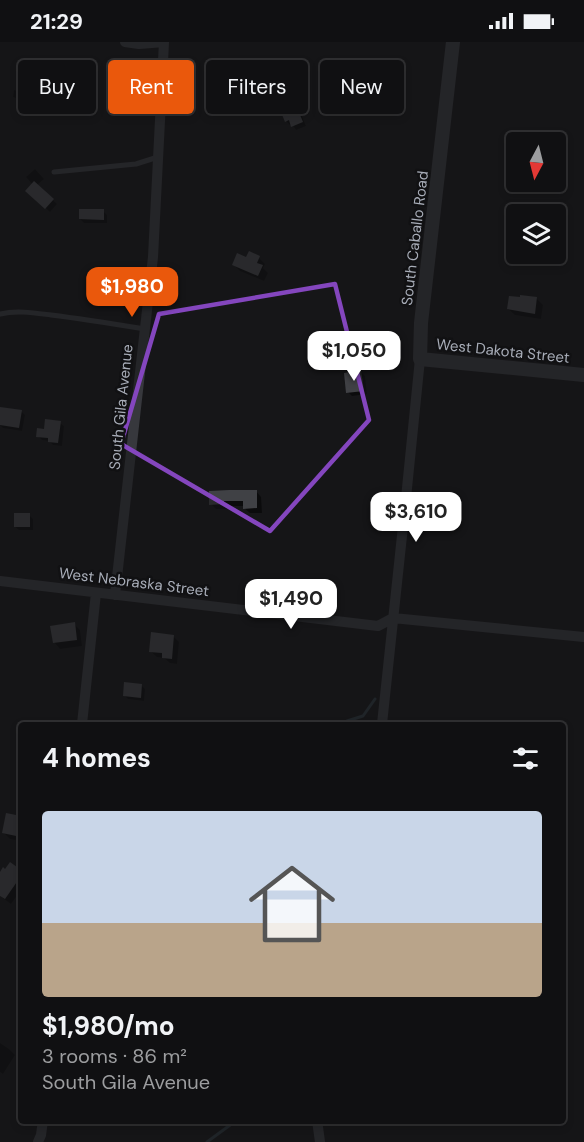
<!DOCTYPE html>
<meta charset="utf-8">
<style>
:root{--surface:#101012;--page:#1e1e20;--text:#f1f3f6;--muted:#9c9d9f;--line:#303032;--accent:#ea580c}
body{margin:0;font-family:"DM Sans",sans-serif;background:var(--page);color:var(--text);height:100vh;display:flex;flex-direction:column;font-size:22px;white-space:nowrap}
*{box-sizing:border-box;margin:0}
p{font-size:20px;color:var(--muted)}
.icon{flex:none;width:33px;height:33px;fill:none;stroke:currentColor;stroke-width:2;stroke-linecap:round;stroke-linejoin:round}
.map{position:relative;flex:1;overflow:hidden}
.panel{position:absolute;left:18px;top:680px;width:548px;height:402px;display:flex;flex-direction:column;background:var(--surface);border-radius:6px;box-shadow:0 3px 9px #0003,0 0 0 2px var(--line)}
.panel>*{flex:none}
.top-card{position:absolute;left:18px;top:18px;width:549px;height:54px;display:flex;gap:12px}
.needle{width:39px;rotate:187deg}
.fabs{position:absolute;left:506px;top:90px;display:grid;gap:12px}
.fabs a{display:grid;place-items:center;width:60px;height:60px;border-radius:6px;background:var(--surface);box-shadow:0 3px 9px #0003,0 0 0 2px var(--line);font-size:30px}
.price{position:absolute;translate:-50% -51px;padding:0 14px;border-radius:12px;background:#fff;color:#222;font-size:20px;line-height:39px;filter:drop-shadow(0 2px 3px #0008)}
.price::after{content:'';position:absolute;left:50%;top:36px;width:18px;height:14px;margin-left:-9px;background:inherit;clip-path:polygon(0 0,100% 0,50% 100%)}
.price.current{background:var(--accent);color:#fff}
ul{padding:0;list-style:none}
li{display:grid;align-content:center;gap:12px;height:318px;padding:0 24px}
li span{display:grid;place-items:center;height:186px;border-radius:6px;color:#555}
li>.icon{margin-inline-start:auto}
span .icon{width:108px;height:108px;fill:#fffc;stroke-width:1}
li b{font-size:26px}
h2{display:flex;justify-content:space-between;align-items:center;height:72px;padding:0 24px;font-size:26px}
.chip{padding:0 21px;border-radius:6px;background:var(--surface);box-shadow:0 3px 9px #0003,0 0 0 2px var(--line);font-size:21px;line-height:54px}
.chip.current{background:var(--accent);color:#fff}
.status{display:flex;justify-content:space-between;align-items:center;height:42px;padding:0 30px;background:var(--surface);direction:ltr}
.status svg{height:16px;fill:currentColor}
.map>svg:first-child{display:block}
.shadow{fill:#0007}
.lines{fill:none;stroke-linecap:round;stroke-linejoin:round}
.stream{stroke:#2c353c;stroke-width:3}
.building{fill:#404145}
.service{stroke:#37383d;stroke-width:5}
.minor{stroke:#37383d;stroke-width:10}
.tertiary{stroke:#37383d;stroke-width:14}
.marked{fill:none;stroke:#8446be;stroke-width:4.5;stroke-linejoin:round}
.labels{text-anchor:middle;stroke-width:5;stroke-linejoin:round;paint-order:stroke}
.street-label{font-size:15px;fill:#a8adb8;stroke:#111113}
</style>
<div class="status"><b>21:29</b><svg viewBox="0 0 49 12"><path d="M0 12V9h3v3zM5 12V6h3v6zM10 12V3h3v9zM15 12V0h3v12zM26 1h20v11H26zM47 4h2v5h-2z"/></svg></div>
<div class="map">
<svg width="584" height="1100" viewBox="0 0 584 1100">
<rect width="100%" height="100%" fill="#161618"/>
<path class="shadow" d="M 14,48 L 23,51 L 22,58 L 13,55 Z
M 293,58 L 297,62 L 306,84 L 296,88 L 292,82 L 290,83 L 286,79 L 288,64 Z
M 35,127 L 44,137 L 37,143 L 57,162 L 50,170 L 27,149 L 33,143 L 26,135 Z
M 103,169 L 107,173 L 107,181 L 84,181 L 80,177 Z
M 249,211 L 259,216 L 265,222 L 263,226 L 268,231 L 264,239 L 240,229 L 234,223 L 247,217 Z
M 521,257 L 537,257 L 543,263 L 541,277 L 515,273 L 508,267 Z
M 361,330 L 365,334 L 367,352 L 352,354 L 348,350 Z
M 21,369 L 25,373 L 22,389 L 3,386 L 0,383 L 0,373 Z
M 60,381 L 64,384 L 62,404 L 53,403 L 49,399 L 42,398 L 38,394 Z
M 256,449 L 261,455 L 262,471 L 250,471 L 244,466 L 244,464 L 229,464 L 229,467 L 216,467 L 211,462 Z
M 29,473 L 33,477 L 33,488 L 19,488 L 15,485 Z
M 74,582 L 80,588 L 82,604 L 60,607 L 54,600 Z
M 173,594 L 179,600 L 177,622 L 170,621 L 164,616 L 157,615 L 150,609 Z
M 141,643 L 145,647 L 144,659 L 128,657 L 124,653 Z
M 21,775 L 21,799 L 10,797 L 4,791 Z
M 562,822 L 567,826 L 566,837 L 562,837 Z
M 21,830 L 21,848 L 11,862 L 0,854 L 0,835 Z
M 0,1001 L 9,1007 L 15,1013 L 3,1032 L 0,1030 Z"/>
<g class="lines">
<path class="stream" d="M 342,682 L 347,679 L 363,674 L 375,657
M 207,1100 L 237,1078"/>
</g>
<path class="building" d="M 293,56 L 303,80 L 291,85 L 289,78 L 285,80 L 279,65 L 286,63 L 284,59 Z
M 34,139 L 54,157 L 45,167 L 25,149 Z
M 79,167 L 104,167 L 104,178 L 79,177 Z
M 249,209 L 260,214 L 257,221 L 263,223 L 258,234 L 232,223 L 237,211 L 246,215 Z
M 520,253 L 537,255 L 535,272 L 507,267 L 509,254 L 520,255 Z
M 361,328 L 364,349 L 346,351 L 344,331 Z
M 0,365 L 22,368 L 19,386 L 0,383 Z
M 45,377 L 61,379 L 58,401 L 48,400 L 48,396 L 36,395 L 37,386 L 44,387 Z
M 229,448 L 257,448 L 257,466 L 243,467 L 243,459 L 224,459 L 224,462 L 209,463 L 209,449 Z
M 14,471 L 30,471 L 30,485 L 14,485 Z
M 75,580 L 77,598 L 53,601 L 50,584 Z
M 151,590 L 174,593 L 172,617 L 162,616 L 162,611 L 149,610 Z
M 124,640 L 142,642 L 141,656 L 123,654 Z
M 6,771 L 21,774 L 21,795 L 2,791 Z
M 10,820 L 21,828 L 21,834 L 5,857 L 0,854 L 0,830 L 3,825 L 5,827 Z"/>
<g class="lines">
<path class="service" d="M 54,130 L 136,122 L 158,115
M 0,272 C 17,268 35,271 51,273 C 83,277 114,282 145,287
M 317,1080 L 327,1081 L 332,1078"/>
<path class="minor" d="M 0,539 L 378,584 L 393,576 L 584,595
M 115,553 L 153,215 L 164,0 L 139,2 L 125,0
M 82,682 L 96,551
M 382,682 L 406,456 L 420,317
M 317,1078 L 320,1100
M 38,1100 L 41,1093 L 43,1078"/>
<path class="tertiary" d="M 453,0 L 421,281 L 420,317 L 584,333"/>
</g>
<path d="M0 0H584V1100H0ZM 335,242 L 369,378 L 270,489 L 121,402 L 159,272 Z" fill="#161618" fill-opacity=".55" fill-rule="evenodd"/>
<path class="marked" d="M 335,242 L 369,378 L 270,489 L 121,402 L 159,272 Z"/>
<g class="labels">
<g class="street-label">
<text transform="translate(415 196) rotate(-83)" y="5">South Caballo Road</text>
<text transform="translate(503 309) rotate(6)" y="5">West Dakota Street</text>
<text transform="translate(121 365) rotate(-84)" y="5">South Gila Avenue</text>
<text transform="translate(134 540) rotate(7)" y="5">West Nebraska Street</text>
</g>
</g>
</svg>
<div class="fabs">
<a><svg class="needle" viewBox="-14 -14 28 28"><path d="M0-13l5 13h-10z" fill="#e53935"/><path d="M0 13l5-13h-10z" fill="#9c9d9f"/></svg></a>
<a><svg class="icon" aria-label="layers" viewBox="0 0 24 24"><path d="M12 4l9 5-9 5-9-5zM3 14l9 5 9-5"/></svg></a>
</div>
<b class="price current" style="left:132px;top:276px">$1,980</b>
<b class="price" style="left:354px;top:340px">$1,050</b>
<b class="price" style="left:416px;top:501px">$3,610</b>
<b class="price" style="left:291px;top:588px">$1,490</b>
<div class="top-card">
<a class="chip">Buy</a>
<a class="chip current">Rent</a>
<a class="chip">Filters</a>
<a class="chip">New</a>
</div>
<section class="panel">
<h2>4 homes<svg class="icon" aria-label="filters" viewBox="0 0 24 24"><path d="M4 7h16M4 17h16"/><circle cx="9" cy="7" r="2"/><circle cx="15" cy="17" r="2"/></svg></h2>
<ul>
<li><span style="background:linear-gradient(#c9d6e8 60%,#b9a48a 0)"><svg class="icon" aria-label="home" viewBox="0 0 24 24"><path d="M3 11l9-7 9 7M6 9v11h12V9"/></svg></span><div><b>$1,980/mo</b><p>3 rooms · 86 m²</p><p>South Gila Avenue</p></div></li>
</ul>
</section>
</div>
